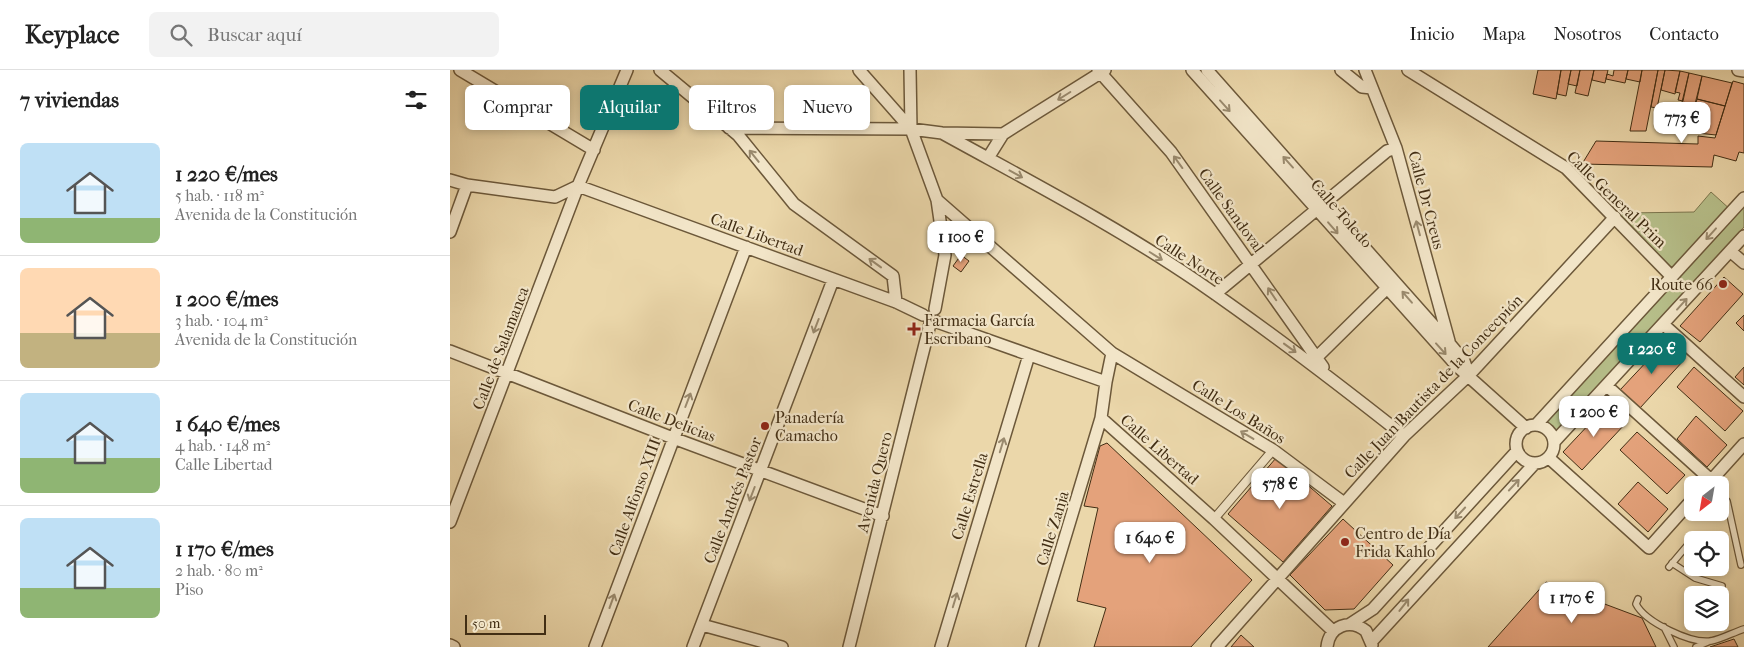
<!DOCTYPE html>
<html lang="es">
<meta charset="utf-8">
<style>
:root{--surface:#fff;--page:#f2f2f2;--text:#222;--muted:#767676;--line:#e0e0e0;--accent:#0f766e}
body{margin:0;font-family:"IM FELL French Canon",serif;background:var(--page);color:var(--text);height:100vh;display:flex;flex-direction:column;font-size:19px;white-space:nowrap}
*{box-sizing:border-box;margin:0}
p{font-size:16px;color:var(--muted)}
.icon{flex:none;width:28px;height:28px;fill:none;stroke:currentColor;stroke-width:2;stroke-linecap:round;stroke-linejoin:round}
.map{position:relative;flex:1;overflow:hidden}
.details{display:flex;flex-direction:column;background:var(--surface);width:450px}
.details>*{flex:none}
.top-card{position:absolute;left:15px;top:15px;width:475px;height:45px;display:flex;gap:10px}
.needle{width:32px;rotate:211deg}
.tools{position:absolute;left:1234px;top:406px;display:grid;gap:10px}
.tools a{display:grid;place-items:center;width:45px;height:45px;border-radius:8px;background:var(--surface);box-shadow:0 2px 8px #0003;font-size:25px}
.scale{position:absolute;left:15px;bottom:12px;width:81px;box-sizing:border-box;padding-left:5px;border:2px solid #422e14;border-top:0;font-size:14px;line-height:18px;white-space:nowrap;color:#422e14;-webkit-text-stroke:4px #f2e5c8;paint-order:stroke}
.price{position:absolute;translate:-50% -42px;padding:0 11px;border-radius:10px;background:#fff;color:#222;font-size:16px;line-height:32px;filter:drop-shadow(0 1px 2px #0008)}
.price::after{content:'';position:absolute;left:50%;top:30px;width:15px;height:11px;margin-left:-8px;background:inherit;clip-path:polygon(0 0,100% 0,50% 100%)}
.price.active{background:var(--accent);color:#fff}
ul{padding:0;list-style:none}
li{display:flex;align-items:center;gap:15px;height:125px;padding:0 20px}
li+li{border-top:1px solid var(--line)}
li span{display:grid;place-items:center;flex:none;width:140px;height:100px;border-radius:8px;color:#555}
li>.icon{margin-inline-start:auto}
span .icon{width:60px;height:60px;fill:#fffc;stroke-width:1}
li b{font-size:21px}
h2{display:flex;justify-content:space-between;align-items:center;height:60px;padding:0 20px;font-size:21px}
.tag{padding:0 18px;border-radius:8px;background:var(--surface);box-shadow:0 2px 8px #0003;font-size:18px;line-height:45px}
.tag.active{background:var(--accent);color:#fff}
header{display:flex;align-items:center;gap:30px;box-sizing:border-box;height:70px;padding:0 25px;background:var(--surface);border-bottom:1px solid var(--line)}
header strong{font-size:24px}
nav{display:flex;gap:28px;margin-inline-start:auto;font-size:18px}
.search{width:350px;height:45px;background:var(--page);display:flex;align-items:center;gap:12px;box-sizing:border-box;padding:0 18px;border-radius:8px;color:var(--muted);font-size:19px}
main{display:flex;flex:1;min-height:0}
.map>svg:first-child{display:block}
.green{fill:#b6be89;stroke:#7c764e}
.building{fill:#e4a27b;stroke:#422e14}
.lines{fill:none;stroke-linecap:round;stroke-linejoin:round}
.service-casing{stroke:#6c583a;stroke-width:8}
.pedestrian-casing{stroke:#6c583a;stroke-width:10}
.minor-casing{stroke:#6c583a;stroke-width:14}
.service{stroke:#f2e5c8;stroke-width:5.5}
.pedestrian{stroke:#f2e5c8;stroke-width:8}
.minor{stroke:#f2e5c8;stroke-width:11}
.oneway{stroke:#9a8a6e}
.poi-dot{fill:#8f2418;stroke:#f2e5c8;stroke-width:2}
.labels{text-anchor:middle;stroke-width:4.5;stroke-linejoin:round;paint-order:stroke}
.street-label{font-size:16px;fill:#422e14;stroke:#f2e5c8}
.poi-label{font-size:16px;fill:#422e14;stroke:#f2e5c8;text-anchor:start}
</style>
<header>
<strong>Keyplace</strong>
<div class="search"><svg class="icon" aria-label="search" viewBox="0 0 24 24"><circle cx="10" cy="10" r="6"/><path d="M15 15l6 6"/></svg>Buscar aquí</div>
<nav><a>Inicio</a><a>Mapa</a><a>Nosotros</a><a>Contacto</a></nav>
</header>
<main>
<section class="details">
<h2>7 viviendas<svg class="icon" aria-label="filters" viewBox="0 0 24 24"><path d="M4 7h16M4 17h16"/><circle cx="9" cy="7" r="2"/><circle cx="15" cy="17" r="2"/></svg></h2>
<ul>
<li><span style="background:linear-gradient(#bfe0f5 75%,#8fb573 0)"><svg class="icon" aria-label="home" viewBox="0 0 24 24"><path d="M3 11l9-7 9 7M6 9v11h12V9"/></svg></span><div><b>1 220 €/mes</b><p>5 hab. · 118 m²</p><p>Avenida de la Constitución</p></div></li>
<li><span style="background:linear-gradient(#ffd9b3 65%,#c2b280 0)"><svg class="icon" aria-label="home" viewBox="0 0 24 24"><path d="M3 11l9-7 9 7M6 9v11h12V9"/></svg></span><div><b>1 200 €/mes</b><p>3 hab. · 104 m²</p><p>Avenida de la Constitución</p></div></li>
<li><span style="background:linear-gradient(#bfe0f5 65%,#8fb573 0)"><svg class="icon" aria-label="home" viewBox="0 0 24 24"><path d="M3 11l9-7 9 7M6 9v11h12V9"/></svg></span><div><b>1 640 €/mes</b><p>4 hab. · 148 m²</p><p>Calle Libertad</p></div></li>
<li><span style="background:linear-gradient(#bfe0f5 70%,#8fb573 0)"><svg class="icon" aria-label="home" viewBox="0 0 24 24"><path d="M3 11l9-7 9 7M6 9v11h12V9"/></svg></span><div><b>1 170 €/mes</b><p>2 hab. · 80 m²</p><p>Piso</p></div></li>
</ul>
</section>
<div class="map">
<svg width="1294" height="577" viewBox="0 0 1294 577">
<rect width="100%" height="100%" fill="#ebd7aa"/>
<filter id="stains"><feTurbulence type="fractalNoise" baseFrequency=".004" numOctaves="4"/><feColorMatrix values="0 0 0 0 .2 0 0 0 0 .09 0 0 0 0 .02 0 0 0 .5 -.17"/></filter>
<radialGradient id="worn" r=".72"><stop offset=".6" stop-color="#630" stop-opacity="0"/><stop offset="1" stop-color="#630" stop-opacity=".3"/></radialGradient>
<path class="green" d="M 1261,122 L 1282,141 L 1222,207 L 1165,147 L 1176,143 L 1244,142 Z
M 1294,137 L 1294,157 L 1106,363 L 1104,358 L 1095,353 Z"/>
<path class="building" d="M 1088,0 L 1111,0 L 1106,29 L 1083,24 Z
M 1111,0 L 1121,0 L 1116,26 L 1107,24 Z
M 1121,0 L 1130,0 L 1127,16 L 1118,14 Z
M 1130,0 L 1144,0 L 1138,26 L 1125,23 Z
M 1144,0 L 1158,0 L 1155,13 L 1142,10 Z
M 1164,0 L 1178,0 L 1175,13 L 1156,9 L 1157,4 L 1163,6 Z
M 1178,0 L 1192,0 L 1190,12 L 1176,9 Z
M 1192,0 L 1208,0 L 1196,61 L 1180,61 Z
M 1208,0 L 1215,0 L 1207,38 L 1201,37 Z
M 1215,0 L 1230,1 L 1225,24 L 1211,20 Z
M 1230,1 L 1239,3 L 1233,31 L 1228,30 L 1230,23 L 1225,22 Z
M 1239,3 L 1252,6 L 1238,62 L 1216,61 L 1219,52 L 1222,53 L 1222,55 L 1230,56 L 1235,36 L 1238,36 L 1239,33 L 1232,32 Z
M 1252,6 L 1282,13 L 1275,36 L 1247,29 Z
M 1283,11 L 1294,14 L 1294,83 L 1289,82 L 1286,91 L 1264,85 L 1262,97 L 1132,94 L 1146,71 L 1248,74 L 1248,66 L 1265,68 Z
M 1247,29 L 1275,36 L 1266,65 L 1238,62 Z
M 511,185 L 519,191 L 511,202 L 503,196 Z
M 1274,207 L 1293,224 L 1250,272 L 1230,256 Z
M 1294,245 L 1294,261 L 1286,253 Z
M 1215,272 L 1234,290 L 1190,338 L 1170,320 Z
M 1244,297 L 1293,341 L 1275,361 L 1227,317 Z
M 1294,297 L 1294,315 L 1285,307 Z
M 1157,335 L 1176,353 L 1132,400 L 1113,382 Z
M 1246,346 L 1277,375 L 1257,397 L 1227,369 Z
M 1187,362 L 1235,405 L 1217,424 L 1170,380 Z
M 657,373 L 802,510 L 741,577 L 644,577 L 656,538 L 627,531 L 648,438 L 634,436 L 650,376 Z
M 826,388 L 882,436 L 833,492 L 778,444 Z
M 1188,412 L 1218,439 L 1198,462 L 1168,434 Z
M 893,449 L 943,495 L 904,539 L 875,540 L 840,505 Z
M 1096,512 L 1192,548 L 1206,577 L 1038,577 Z
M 791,565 L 804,577 L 781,577 Z
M 1284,569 L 1288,577 L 1260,577 Z"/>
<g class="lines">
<defs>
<path id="service" d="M 1270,425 L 1277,431 L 1291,495
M 1222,493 L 1245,508 L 1272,516
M 1219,497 L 1241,471
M 1188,529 L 1186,534 C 1195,552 1241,574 1261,571 C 1272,569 1284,562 1294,559
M 1214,557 L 1224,577
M 1246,577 L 1260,571"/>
<path id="pedestrian" d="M 764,449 L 823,380"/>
<path id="minor" d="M 10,0 L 144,80
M 210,0 L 288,65 L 344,134 L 443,206 L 446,232
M 409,0 L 461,59
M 460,0 L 461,59 L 487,130
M 648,0 L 721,82 L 873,297
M 742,0 L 1008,297 L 1076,358
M 757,0 L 999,273 L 1014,291 L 1019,305
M 891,0 L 912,17 L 922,18
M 915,0 L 946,78 L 999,271
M 958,0 L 1116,98 L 1222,207
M 1288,0 L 1294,1
M 279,58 L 461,59 L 492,63 L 553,64 L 655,0
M 492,63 C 579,111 666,156 748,212 C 819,261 887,313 954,366
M 538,88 L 553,64
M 0,110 L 17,115 L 105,127 L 128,116
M 128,116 L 446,232 L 473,245
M 0,162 L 17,115
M 1280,181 L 1294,193
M 765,224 L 937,81 L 946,78
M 485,239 L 495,185 L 487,130 L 662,283 L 656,312
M 487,252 L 656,312 L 651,348 L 764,449 L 883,561
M 1214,255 L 1294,327
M 0,281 L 223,368 L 433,446
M 662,283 L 823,380 L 894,433
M 866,288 L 936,219
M 1157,316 L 1261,410
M 1086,355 L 1294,128
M1066 374a19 19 0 1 1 38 0a19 19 0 1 1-38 0Z
M 1104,372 L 1294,166
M 1099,388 L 1199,478 L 1242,430
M 1257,415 L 1294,374
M 0,452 L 128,116 L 177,0
M 900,554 L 923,539 L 1067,381
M 252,555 L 332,577
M 922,571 L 1085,393
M 0,575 L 4,577
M 145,577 L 296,177
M 243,577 L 383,210
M 399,577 L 480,254
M 491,577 L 579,285
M 582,577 L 651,348
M 767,577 L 954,366 L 1019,305 L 1165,147
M 877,577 C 879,556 900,548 916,561 L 922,575"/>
</defs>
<use href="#service" class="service-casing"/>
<use href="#pedestrian" class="pedestrian-casing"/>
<use href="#minor" class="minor-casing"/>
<use href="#service" class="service"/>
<use href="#pedestrian" class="pedestrian"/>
<use href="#minor" class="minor"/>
</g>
<defs><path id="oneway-shaft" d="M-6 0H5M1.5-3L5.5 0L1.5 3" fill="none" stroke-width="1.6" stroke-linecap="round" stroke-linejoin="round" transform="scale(1.25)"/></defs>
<g class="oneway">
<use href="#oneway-shaft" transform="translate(614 26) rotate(148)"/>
<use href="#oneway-shaft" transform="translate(775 36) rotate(48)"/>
<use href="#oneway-shaft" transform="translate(304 86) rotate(-129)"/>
<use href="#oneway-shaft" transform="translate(728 92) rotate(-126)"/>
<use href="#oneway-shaft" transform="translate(838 92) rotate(-132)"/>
<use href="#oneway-shaft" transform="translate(566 104) rotate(29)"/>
<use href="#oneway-shaft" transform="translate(883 158) rotate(49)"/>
<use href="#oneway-shaft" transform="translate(968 158) rotate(-105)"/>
<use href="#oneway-shaft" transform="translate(1261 164) rotate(132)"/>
<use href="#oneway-shaft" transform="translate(706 186) rotate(32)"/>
<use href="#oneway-shaft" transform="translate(425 193) rotate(-144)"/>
<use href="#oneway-shaft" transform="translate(822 224) rotate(-124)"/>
<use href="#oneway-shaft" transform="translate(957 227) rotate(-131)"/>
<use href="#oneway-shaft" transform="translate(1232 234) rotate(-48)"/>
<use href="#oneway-shaft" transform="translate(366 256) rotate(111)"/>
<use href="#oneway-shaft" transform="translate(840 278) rotate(36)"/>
<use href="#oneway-shaft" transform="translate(991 279) rotate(48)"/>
<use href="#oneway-shaft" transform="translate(238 330) rotate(-69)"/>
<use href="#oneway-shaft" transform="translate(797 365) rotate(-149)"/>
<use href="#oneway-shaft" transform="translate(552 375) rotate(-73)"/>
<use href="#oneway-shaft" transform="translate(1064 415) rotate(-47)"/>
<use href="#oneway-shaft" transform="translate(302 424) rotate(111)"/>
<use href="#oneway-shaft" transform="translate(1010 443) rotate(133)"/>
<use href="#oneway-shaft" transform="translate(505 530) rotate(-73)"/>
<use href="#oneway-shaft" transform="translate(162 531) rotate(-70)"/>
<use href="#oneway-shaft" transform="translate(954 535) rotate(-52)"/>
</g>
<g class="poi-dot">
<circle cx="1273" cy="214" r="5"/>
<path d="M461.5 251.5h5v5h5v5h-5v5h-5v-5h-5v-5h5z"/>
<circle cx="315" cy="356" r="5"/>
<circle cx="895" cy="472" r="5"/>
</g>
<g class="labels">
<g class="street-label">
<text transform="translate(1167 129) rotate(44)" y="6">Calle General Prim</text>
<text transform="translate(977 130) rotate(75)" y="6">Calle Dr Creus</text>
<text transform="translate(782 140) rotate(54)" y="6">Calle Sandoval</text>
<text transform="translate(892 143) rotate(49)" y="6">Calle Toledo</text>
<text transform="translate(307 164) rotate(20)" y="6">Calle Libertad</text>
<text transform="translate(740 189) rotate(33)" y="6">Calle Norte</text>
<text transform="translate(50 278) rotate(-69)" y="6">Calle de Salamanca</text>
<text transform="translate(983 316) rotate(-46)" y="6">Calle Juan Bautista de la Concecpión</text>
<text transform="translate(789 341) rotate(32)" y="6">Calle Los Baños</text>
<text transform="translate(222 350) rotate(21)" y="6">Calle Delicias</text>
<text transform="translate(710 379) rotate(41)" y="6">Calle Libertad</text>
<text transform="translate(424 412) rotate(-76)" y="6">Avenida Quero</text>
<text transform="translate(519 426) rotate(-73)" y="6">Calle Estrella</text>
<text transform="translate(184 427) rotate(-70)" y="6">Calle Alfonso XIII</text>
<text transform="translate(282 430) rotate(-69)" y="6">Calle Andrés Pastor</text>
<text transform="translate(602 458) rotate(-73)" y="6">Calle Zanja</text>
</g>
<g class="poi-label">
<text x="1263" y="220" text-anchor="end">Route 66</text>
<text x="474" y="256">Farmacia García<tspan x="474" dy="18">Escribano</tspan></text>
<text x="325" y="353">Panadería<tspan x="325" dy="18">Camacho</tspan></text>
<text x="905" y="469">Centro de Día<tspan x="905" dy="18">Frida Kahlo</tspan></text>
</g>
</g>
<rect width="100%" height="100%" filter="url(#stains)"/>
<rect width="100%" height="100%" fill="url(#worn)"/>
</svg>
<div class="tools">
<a><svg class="needle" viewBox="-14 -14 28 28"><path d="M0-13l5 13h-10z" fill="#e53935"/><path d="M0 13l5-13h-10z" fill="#767676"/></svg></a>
<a><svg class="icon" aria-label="locate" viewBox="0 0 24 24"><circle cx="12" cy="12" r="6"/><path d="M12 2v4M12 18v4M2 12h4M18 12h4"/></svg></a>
<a><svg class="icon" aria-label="layers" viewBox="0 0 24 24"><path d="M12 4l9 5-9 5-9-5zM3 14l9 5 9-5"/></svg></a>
</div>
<div class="scale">50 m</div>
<b class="price" style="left:1232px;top:74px">773 €</b>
<b class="price" style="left:511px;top:193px">1 100 €</b>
<b class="price active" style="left:1202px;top:305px">1 220 €</b>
<b class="price" style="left:1144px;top:368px">1 200 €</b>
<b class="price" style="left:830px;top:440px">578 €</b>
<b class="price" style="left:700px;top:494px">1 640 €</b>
<b class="price" style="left:1122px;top:554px">1 170 €</b>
<div class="top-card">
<a class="tag">Comprar</a>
<a class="tag active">Alquilar</a>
<a class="tag">Filtros</a>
<a class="tag">Nuevo</a>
</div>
</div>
</main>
